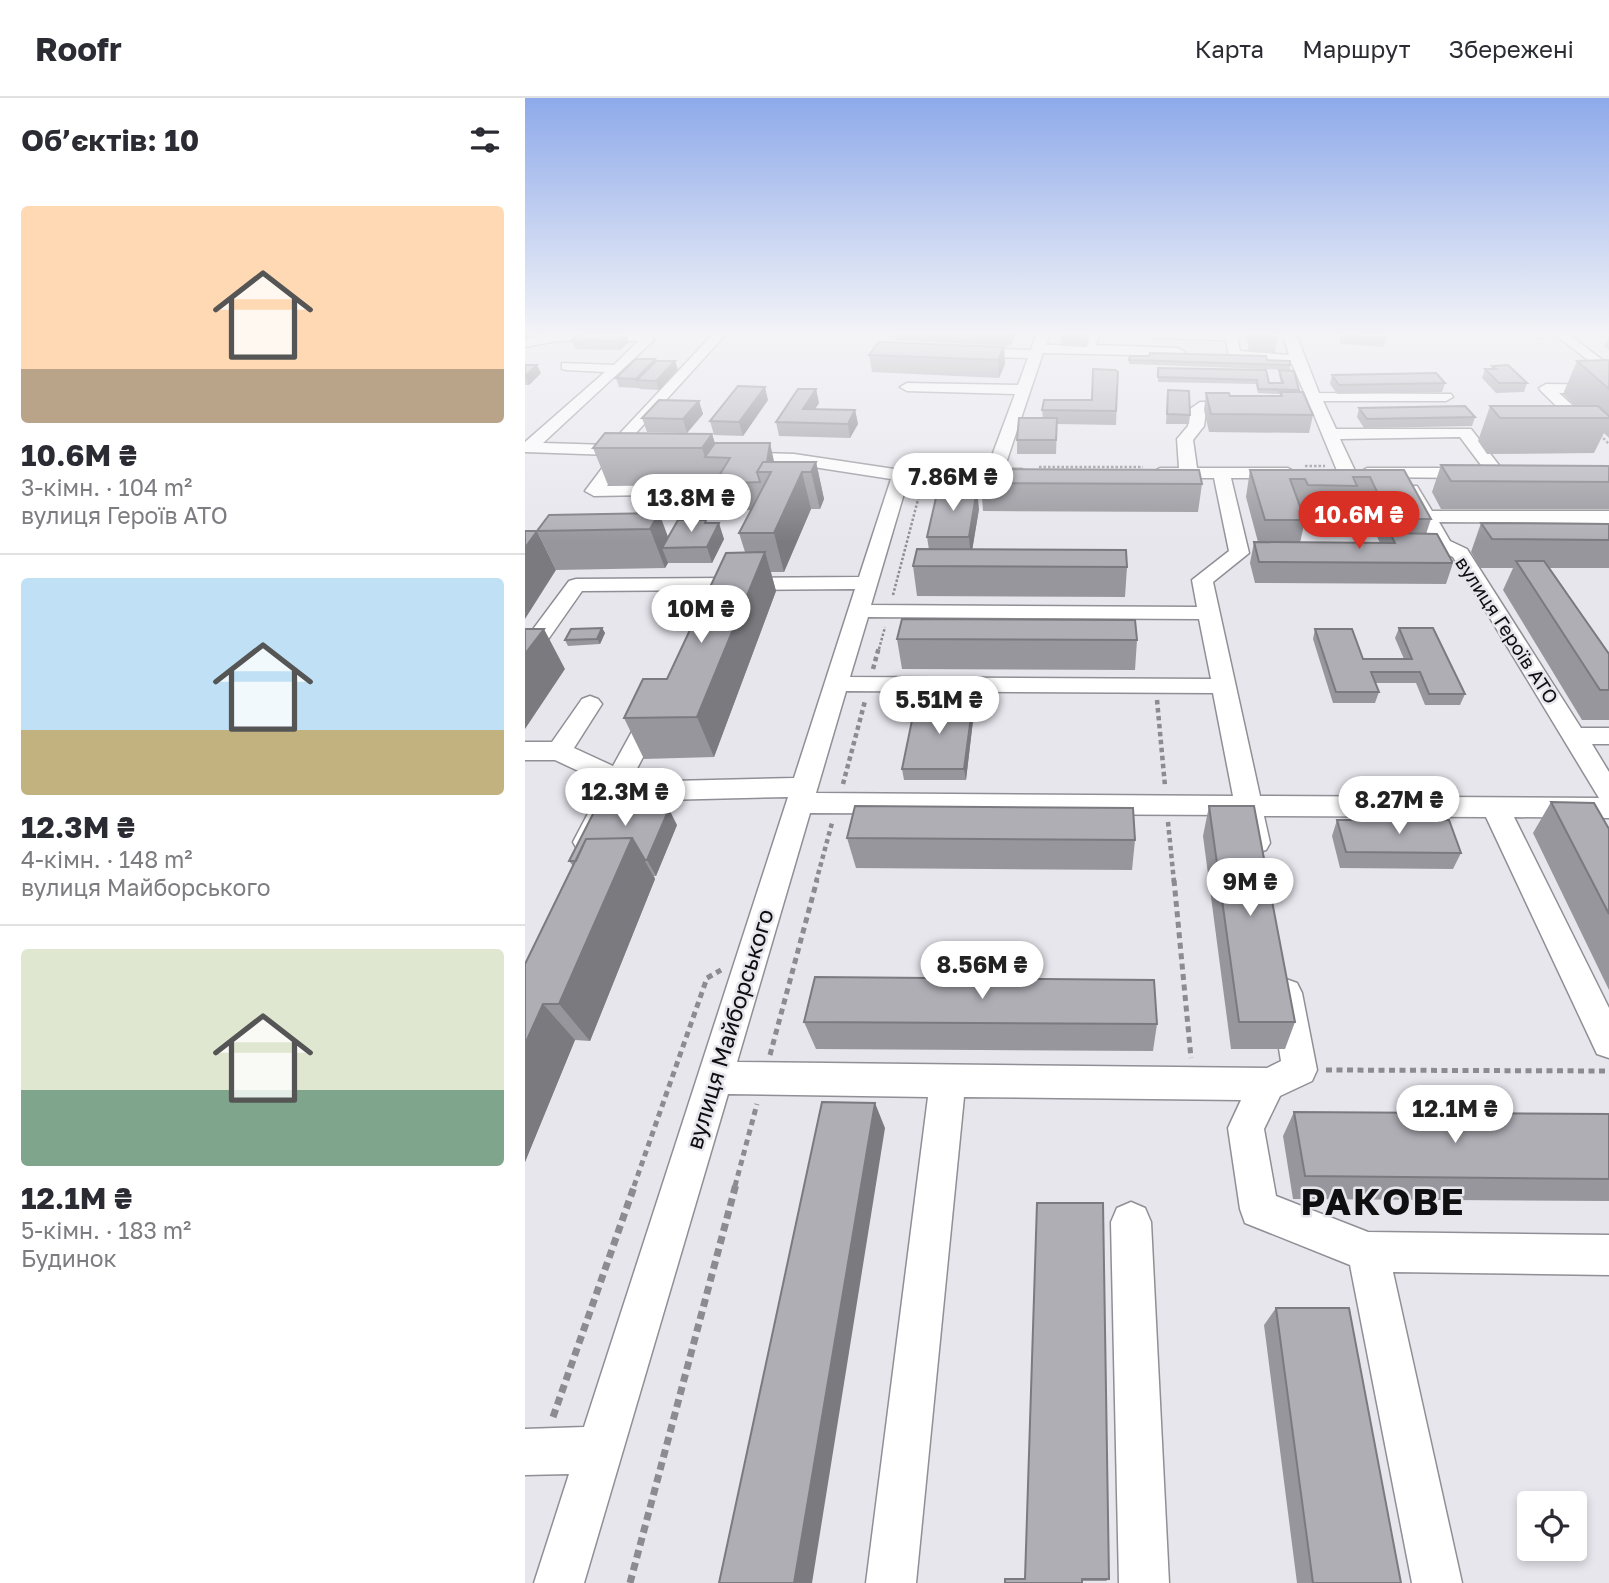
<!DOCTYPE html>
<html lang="uk">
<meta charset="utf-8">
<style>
:root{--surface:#fff;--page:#f2f2f3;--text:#2b2b33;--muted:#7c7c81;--line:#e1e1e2;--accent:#d93025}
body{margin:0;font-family:"Golos Text",sans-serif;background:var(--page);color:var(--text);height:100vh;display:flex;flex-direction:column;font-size:26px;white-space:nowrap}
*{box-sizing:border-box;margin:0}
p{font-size:23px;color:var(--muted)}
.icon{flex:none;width:38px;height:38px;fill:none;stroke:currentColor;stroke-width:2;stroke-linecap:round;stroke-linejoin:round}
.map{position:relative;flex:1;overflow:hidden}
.sheet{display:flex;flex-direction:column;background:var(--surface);width:525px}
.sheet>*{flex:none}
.tools{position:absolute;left:992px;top:1393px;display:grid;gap:14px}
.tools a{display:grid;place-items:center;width:70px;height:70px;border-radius:7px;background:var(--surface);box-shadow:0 4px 10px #0003;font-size:35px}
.price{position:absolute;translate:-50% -60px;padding:0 16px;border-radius:24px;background:#fff;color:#222;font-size:23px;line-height:46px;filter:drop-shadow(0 2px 4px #0008)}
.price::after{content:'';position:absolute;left:50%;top:42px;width:21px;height:16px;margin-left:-10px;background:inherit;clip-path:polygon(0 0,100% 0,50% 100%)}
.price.selected{background:var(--accent);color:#fff}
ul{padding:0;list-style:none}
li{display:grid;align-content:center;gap:14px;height:371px;padding:0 21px}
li+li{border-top:2px solid var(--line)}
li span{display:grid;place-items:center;height:217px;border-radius:7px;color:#555}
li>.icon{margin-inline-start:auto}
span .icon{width:126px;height:126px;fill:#fffc;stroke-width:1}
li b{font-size:30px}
h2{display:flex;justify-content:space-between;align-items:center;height:84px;padding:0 21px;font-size:30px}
header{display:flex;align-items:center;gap:42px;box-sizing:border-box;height:98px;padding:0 35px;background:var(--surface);border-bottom:2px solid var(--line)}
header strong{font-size:33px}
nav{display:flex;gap:38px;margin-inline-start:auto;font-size:24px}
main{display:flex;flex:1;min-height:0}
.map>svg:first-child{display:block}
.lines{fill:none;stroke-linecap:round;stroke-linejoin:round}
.minor-casing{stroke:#8f8f95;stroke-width:3}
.path-far3{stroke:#8c8b90;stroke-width:2.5;stroke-dasharray:2.5 2;stroke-linecap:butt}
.path-far2{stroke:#8c8b90;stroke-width:4.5;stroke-dasharray:4.5 3.5;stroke-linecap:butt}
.path-far1{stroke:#8c8b90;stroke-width:5;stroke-dasharray:6 4.5;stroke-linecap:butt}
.path{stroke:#8c8b90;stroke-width:7;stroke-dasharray:8 5;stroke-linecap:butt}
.minor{fill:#fff;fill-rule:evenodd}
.wall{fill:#96969c;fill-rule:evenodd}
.shaded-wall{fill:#7a7a7f}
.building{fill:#afaeb5;stroke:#7a7a7f;stroke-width:2}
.labels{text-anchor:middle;stroke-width:5;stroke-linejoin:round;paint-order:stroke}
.far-street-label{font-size:19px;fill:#0f0f11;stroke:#e7e6ed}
.street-label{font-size:23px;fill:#0f0f11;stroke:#e7e6ed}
.near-district-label{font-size:37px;font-weight:bold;letter-spacing:2px;fill:#0f0f11;stroke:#e7e6ed}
</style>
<header>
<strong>Roofr</strong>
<nav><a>Карта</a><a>Маршрут</a><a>Збережені</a></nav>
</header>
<main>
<section class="sheet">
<h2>Об’єктів: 10<svg class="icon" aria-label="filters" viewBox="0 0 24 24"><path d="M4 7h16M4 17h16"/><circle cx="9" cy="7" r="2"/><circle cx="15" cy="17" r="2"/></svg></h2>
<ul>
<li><span style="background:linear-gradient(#ffd9b3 75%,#b9a48a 0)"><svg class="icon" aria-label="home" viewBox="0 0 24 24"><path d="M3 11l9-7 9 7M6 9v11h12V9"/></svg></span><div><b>10.6M ₴</b><p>3-кімн. · 104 m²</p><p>вулиця Героїв АТО</p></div></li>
<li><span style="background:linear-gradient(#bfe0f5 70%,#c2b280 0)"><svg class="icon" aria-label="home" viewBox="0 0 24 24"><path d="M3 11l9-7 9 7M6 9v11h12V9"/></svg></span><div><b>12.3M ₴</b><p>4-кімн. · 148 m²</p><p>вулиця Майборського</p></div></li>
<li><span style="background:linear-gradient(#dfe7d0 65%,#7fa58c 0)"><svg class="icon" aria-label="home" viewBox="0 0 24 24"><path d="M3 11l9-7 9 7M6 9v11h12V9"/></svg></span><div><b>12.1M ₴</b><p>5-кімн. · 183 m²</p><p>Будинок</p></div></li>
</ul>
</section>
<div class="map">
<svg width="1084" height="1485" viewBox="0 0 1084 1485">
<rect width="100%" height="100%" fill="#e7e6ed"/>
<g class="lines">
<defs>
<path id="minor" d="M 26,236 L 124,236 L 129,242 L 18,345 L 84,347 L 188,236 L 201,236 L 100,347 L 112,349 L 114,353 L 112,357 L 104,358 L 82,388 L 176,387 L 182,388 L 185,392 L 182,396 L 69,398 L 60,393 L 87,357 L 0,354 L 0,344 L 80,274 L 42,272 L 37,271 L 37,265 L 89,267 L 113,243 L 32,243 L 0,249 L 0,241 Z
M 511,236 L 524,236 L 521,247 L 558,247 L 560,236 L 574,236 L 571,247 L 653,250 L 660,254 L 653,258 L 518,255 L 479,371 L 497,371 L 506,376 L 497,381 L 383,382 L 346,507 L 672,509 L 667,482 L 704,453 L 689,380 L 635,380 L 626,375 L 635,370 L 654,370 L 652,341 L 663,328 L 665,311 L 675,304 L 783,303 L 767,266 L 704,259 L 701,242 L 626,240 L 620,236 L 712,236 L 715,253 L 764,257 L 758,236 L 771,236 L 794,295 L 926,296 L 928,299 L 921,303 L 798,303 L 811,331 L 946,331 L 980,375 L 977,379 L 965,379 L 935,339 L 815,341 L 831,375 L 822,380 L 813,375 L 787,312 L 681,313 L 679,328 L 668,342 L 672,370 L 763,370 L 772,375 L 763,380 L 706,380 L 724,455 L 688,484 L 735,698 L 1074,700 L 928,459 L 911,451 L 877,392 L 880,388 L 892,388 L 907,413 L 1084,413 L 1084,425 L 914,424 L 925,443 L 942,451 L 1056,630 L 1084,630 L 1084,646 L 1067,646 L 1084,674 L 1084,720 L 989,719 L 1084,910 L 1084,960 L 1072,956 L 961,719 L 739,718 L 745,745 L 741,752 L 731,755 L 721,752 L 712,717 L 285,715 L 212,964 L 742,970 L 756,963 L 745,895 L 750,885 L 761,881 L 772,885 L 777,895 L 792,972 L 787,983 L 755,998 L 739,1031 L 751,1098 L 843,1134 L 1084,1137 L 1084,1177 L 868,1174 L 937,1485 L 887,1485 L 825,1167 L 720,1125 L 715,1111 L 703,1030 L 716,1002 L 439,999 L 391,1485 L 341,1485 L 403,999 L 203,996 L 59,1485 L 9,1485 L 44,1376 L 0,1377 L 0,1331 L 59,1329 L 263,699 L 96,703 L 72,751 L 62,754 L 52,751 L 48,744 L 79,685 L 30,662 L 0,662 L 0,644 L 27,644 L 57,601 L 65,598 L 73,601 L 77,606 L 49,650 L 88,668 L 121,608 L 130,605 L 139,608 L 142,613 L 105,684 L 269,680 L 330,491 L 57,493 L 8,563 L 0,565 L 0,542 L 44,483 L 51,481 L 334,479 L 366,381 L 269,366 L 210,363 L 202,358 L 204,354 L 269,356 L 376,372 L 462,371 L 490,296 L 382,293 L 375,289 L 382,285 L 493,287 L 503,260 L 441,258 L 434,254 L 441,250 L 506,252 ZM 343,519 L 674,521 L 686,581 L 325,579 ZM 321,593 L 688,595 L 708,698 L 291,695 Z
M 1029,236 L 1043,236 L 1084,267 L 1084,278 Z
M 1021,286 L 1084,287 L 1084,295 L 1034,295 L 1068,326 L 1070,329 L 1068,332 L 1056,332 L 1016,293 L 1014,290 Z
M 842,370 L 952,370 L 961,375 L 952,380 L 836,379 L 833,375 Z
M 606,1104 L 620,1110 L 626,1124 L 644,1485 L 594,1485 L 586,1124 L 592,1110 Z"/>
</defs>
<use href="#minor" class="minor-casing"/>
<path class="path-far3" d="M 994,236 L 1020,241
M 1065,240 L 1084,238
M 1075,337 L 1084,346
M 780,368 L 800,368
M 514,369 L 618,369
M 368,497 L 396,390
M 354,551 L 360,529"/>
<path class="path-far2" d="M 348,571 L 354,549
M 632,602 L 640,688
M 318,686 L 340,603
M 643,724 L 649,784
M 291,784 L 307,725"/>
<path class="path-far1" d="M 649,782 L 666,960
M 245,957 L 292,782
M 801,972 L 1084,973
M 109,1088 L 182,880 L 196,872
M 210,1088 L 232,1006"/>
<path class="path" d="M 28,1319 L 110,1086
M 105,1485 L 211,1086"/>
<use href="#minor" class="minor"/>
</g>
<path class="wall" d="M 370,236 L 491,236 L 485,248 L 370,242 Z
M 536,236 L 565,236 L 562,249 L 536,248 Z
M 721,236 L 753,236 L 750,255 L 724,254 Z
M 814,236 L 860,236 L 861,240 L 859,249 L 816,246 Z
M 1084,238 L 1084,252 L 1079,248 Z
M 47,242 L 104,244 L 95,252 L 50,251 Z
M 479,249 L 480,266 L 474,280 L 347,274 L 344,257 Z
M 130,261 L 131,263 L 150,263 L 153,272 L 134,292 L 115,291 L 114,290 L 94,289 L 91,280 Z
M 604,262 L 742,262 L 765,267 L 765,272 L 604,266 Z
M 1052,263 L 1084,263 L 1084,340 L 1079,335 L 1069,355 L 962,356 L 953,343 L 965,308 L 1050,308 L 1038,296 Z
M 0,267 L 16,275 L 4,287 L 0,287 Z
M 967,268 L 1002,285 L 999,294 L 971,295 L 957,280 L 960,271 L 966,271 Z
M 633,270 L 741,272 L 744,285 L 756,285 L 754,277 L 754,272 L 774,292 L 774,294 L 788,317 L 784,335 L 684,334 L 679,312 L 681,295 L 705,298 L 755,298 L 755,296 L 733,295 L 731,286 L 633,284 Z
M 593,274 L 591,327 L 532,326 L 531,356 L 492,356 L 492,342 L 518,320 L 517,312 L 567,302 Z
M 807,277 L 920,285 L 917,294 L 812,296 L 805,286 Z
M 291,291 L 294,305 L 290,311 L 330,312 L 333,326 L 325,340 L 254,338 L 251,324 Z
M 643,292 L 665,317 L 664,326 L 641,326 Z
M 243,302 L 218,338 L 189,337 L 185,323 Z
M 174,303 L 178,316 L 162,335 L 122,334 L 117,320 Z
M 834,310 L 950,319 L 947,328 L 839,330 L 832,319 Z
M 187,336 L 190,345 L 249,364 L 291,364 L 299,401 L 295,411 L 286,411 L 259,474 L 246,474 L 251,493 L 189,659 L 119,661 L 99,620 L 142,581 L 220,454 L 214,435 L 226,412 L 197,414 L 189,387 L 83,387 L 68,350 Z
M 916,367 L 1084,368 L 1084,411 L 916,411 L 907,394 Z
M 725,372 L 879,372 L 906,421 L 901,436 L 928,465 L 921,486 L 730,485 L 725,465 L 729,444 L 733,444 L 721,399 ZM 827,407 L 837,407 L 855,445 L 775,445 L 780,422 L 777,415 L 825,415 Z
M 456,385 L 677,386 L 673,414 L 458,413 Z
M 454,411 L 447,452 L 602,469 L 600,499 L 392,498 L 388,468 L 404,452 L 402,439 Z
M 134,415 L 143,439 L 182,425 L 199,441 L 187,465 L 143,465 L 140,470 L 31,472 L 12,433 Z
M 956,425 L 1084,426 L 1084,470 L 1025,470 L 1084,556 L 1084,622 L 1057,622 L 978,492 L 988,470 L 955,470 L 946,454 Z
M 77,530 L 80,535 L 75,546 L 43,548 L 40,542 Z
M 874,530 L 940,596 L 935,607 L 900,607 L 891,585 L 850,585 L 854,594 L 850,605 L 808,605 L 788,541 L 790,531 L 838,561 L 879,561 L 870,540 Z
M 372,541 L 612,542 L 610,572 L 377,571 Z
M 448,604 L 449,614 L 441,682 L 379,682 L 377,671 Z
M 1026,704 L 1084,731 L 1084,892 L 1008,735 Z
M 684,708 L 770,924 L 760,951 L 706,951 L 678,738 Z
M 812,722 L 936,755 L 928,771 L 815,770 L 807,738 Z
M 152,727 L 131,778 L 129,778 L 130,781 L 65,943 L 50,942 L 0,1064 L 0,866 L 48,768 L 44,763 Z
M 322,740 L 610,742 L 607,772 L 331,770 Z
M 279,924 L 632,926 L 628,953 L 291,951 Z
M 769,1014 L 1084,1016 L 1084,1103 L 768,1101 L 758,1038 Z
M 751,1210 L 876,1485 L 772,1485 L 739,1227 Z
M 500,1481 L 584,1481 L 581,1483 L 557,1483 Z"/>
<path class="shaded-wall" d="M 100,236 L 101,236 L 104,244 L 95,252 L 92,243 Z
M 485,236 L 491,236 L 485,248 Z
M 479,249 L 480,266 L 474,280 L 473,262 Z
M 130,261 L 133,270 L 112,282 L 114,290 L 111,281 Z
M 150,263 L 153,272 L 134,292 L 131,283 Z
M 12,267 L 16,275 L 4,287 L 0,278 Z
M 240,289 L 243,302 L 218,338 L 214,324 Z
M 291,291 L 294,305 L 281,325 L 278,311 Z
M 174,303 L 178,316 L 162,335 L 158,321 Z
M 330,312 L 333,326 L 325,340 L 323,326 Z
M 187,336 L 194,359 L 180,359 L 177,350 Z
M 245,345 L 251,372 L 246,374 L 240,374 Z
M 291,364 L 299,401 L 295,411 L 286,374 Z
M 277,374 L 286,411 L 259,474 L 249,435 Z
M 452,391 L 454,411 L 446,459 L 444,439 Z
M 134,415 L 147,450 L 137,450 L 143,465 L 140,470 L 125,431 Z
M 194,425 L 199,441 L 187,465 L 182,449 Z
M 12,433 L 31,472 L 0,521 L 0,450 Z
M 240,454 L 251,493 L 189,659 L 172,619 Z
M 77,530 L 80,535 L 75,546 L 72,541 Z
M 19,531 L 40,571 L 0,631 L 0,556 Z
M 448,604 L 449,614 L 441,682 L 439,671 Z
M 144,711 L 152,727 L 131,778 L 122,762 Z
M 107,740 L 130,781 L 65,943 L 34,906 Z
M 18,906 L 50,942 L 0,1064 L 0,946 Z
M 350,1005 L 360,1030 L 287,1485 L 269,1485 Z"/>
<path class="building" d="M 55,236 L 100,236 L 92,243 L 47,242 Z
M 817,236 L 860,236 L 861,240 L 818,238 Z
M 354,244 L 479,249 L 473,262 L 344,257 Z
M 625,255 L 741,258 L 742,262 L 765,263 L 765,267 L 604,262 L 605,258 L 624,258 Z
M 111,261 L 130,261 L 111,281 L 91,280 Z
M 1083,262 L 1084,263 L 1084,291 L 1052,263 Z
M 131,263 L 150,263 L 131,283 L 112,282 Z
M 0,267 L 12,267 L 0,278 Z
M 983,267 L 1002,285 L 974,285 L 960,271 L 971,271 L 967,268 Z
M 633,270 L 741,272 L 744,285 L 758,285 L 754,272 L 769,273 L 774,292 L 733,291 L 732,282 L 633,279 Z
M 568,271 L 590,272 L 593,274 L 591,313 L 517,312 L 519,302 L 567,302 Z
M 911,275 L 920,285 L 814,287 L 807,277 Z
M 213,288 L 240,289 L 214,324 L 185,323 Z
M 273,291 L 291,291 L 278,311 L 330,312 L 323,326 L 251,324 Z
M 643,292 L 664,293 L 665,317 L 642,316 Z
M 755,294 L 778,294 L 788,317 L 686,316 L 681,295 L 704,295 L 705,298 L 757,298 Z
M 134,302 L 174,303 L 158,321 L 117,320 Z
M 940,308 L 950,319 L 842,321 L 834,310 Z
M 965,308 L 1073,308 L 1084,318 L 1084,320 L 975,320 Z
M 494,320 L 532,320 L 531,342 L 492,342 Z
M 80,335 L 187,336 L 177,350 L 68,350 Z
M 190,345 L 245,345 L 242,364 L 238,364 L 232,374 L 235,384 L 189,386 L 205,360 L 180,359 Z
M 238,364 L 291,364 L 286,374 L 277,374 L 249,435 L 214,435 L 246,374 L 232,374 Z
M 916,367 L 1084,368 L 1084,384 L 926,383 Z
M 459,371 L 674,372 L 677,386 L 456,385 Z
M 725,372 L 879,372 L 906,421 L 865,421 L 845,379 L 828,379 L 832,388 L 783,387 L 780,381 L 765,381 L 780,422 L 740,422 Z
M 413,391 L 452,391 L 444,439 L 402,439 Z
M 134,415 L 125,431 L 12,433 L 24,417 Z
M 153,422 L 181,422 L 180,425 L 194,425 L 182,449 L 137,450 Z
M 956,425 L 1084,426 L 1084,442 L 967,441 Z
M 0,433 L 12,433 L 0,450 Z
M 865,435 L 912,436 L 928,465 L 734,464 L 729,444 L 870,445 Z
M 392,451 L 601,452 L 602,469 L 388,468 Z
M 240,454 L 172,619 L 99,620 L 118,581 L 142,581 L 201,455 Z
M 991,463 L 1019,463 L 1084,556 L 1084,592 L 1075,592 Z
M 377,521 L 610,522 L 612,542 L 372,541 Z
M 77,530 L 72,541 L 40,542 L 46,531 Z
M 874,530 L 908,530 L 940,596 L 904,596 L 895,574 L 846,574 L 854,594 L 811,594 L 790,531 L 827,531 L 838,561 L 887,561 Z
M 0,531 L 19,531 L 0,556 Z
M 391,603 L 448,604 L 439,671 L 377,671 Z
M 1026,704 L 1069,705 L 1084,731 L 1084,816 Z
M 330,708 L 608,710 L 610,742 L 322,740 Z
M 684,708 L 729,708 L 770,924 L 714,924 Z
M 144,711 L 122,762 L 120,762 L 107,740 L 61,741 L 51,763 L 44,763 L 70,712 Z
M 812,722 L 924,722 L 936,755 L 821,754 Z
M 107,740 L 34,906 L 18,906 L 0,946 L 0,866 L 61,741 Z
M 290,879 L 629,882 L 632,926 L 279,924 Z
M 297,1004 L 350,1005 L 269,1485 L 194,1485 Z
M 769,1014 L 1084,1016 L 1084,1081 L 780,1078 Z
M 512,1105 L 578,1105 L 584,1481 L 557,1481 L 557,1485 L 480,1485 L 480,1481 L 500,1481 Z
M 751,1210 L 824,1210 L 876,1485 L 788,1485 Z"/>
<linearGradient id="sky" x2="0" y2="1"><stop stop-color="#8eaaea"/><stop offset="0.53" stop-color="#f4f4f7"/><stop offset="1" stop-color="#f4f4f7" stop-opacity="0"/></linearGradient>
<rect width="1084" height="444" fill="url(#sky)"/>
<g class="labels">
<g class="far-street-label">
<text transform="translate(982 532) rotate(57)" y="7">вулиця Героїв АТО</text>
</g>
<g class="street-label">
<text transform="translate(205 931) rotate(-73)" y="8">вулиця Майборського</text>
</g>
<g class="near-district-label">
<text x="858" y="1117">РАКОВЕ</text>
</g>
</g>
</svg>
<div class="tools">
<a><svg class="icon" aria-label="locate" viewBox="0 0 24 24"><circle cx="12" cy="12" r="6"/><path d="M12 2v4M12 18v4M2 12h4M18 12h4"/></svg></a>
</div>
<b class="price" style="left:428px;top:415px">7.86M ₴</b>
<b class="price" style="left:166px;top:436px">13.8M ₴</b>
<b class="price selected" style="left:834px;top:453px">10.6M ₴</b>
<b class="price" style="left:176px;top:547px">10M ₴</b>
<b class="price" style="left:414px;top:638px">5.51M ₴</b>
<b class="price" style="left:100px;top:730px">12.3M ₴</b>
<b class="price" style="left:874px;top:738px">8.27M ₴</b>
<b class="price" style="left:725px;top:820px">9M ₴</b>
<b class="price" style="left:457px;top:903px">8.56M ₴</b>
<b class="price" style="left:930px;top:1047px">12.1M ₴</b>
</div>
</main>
